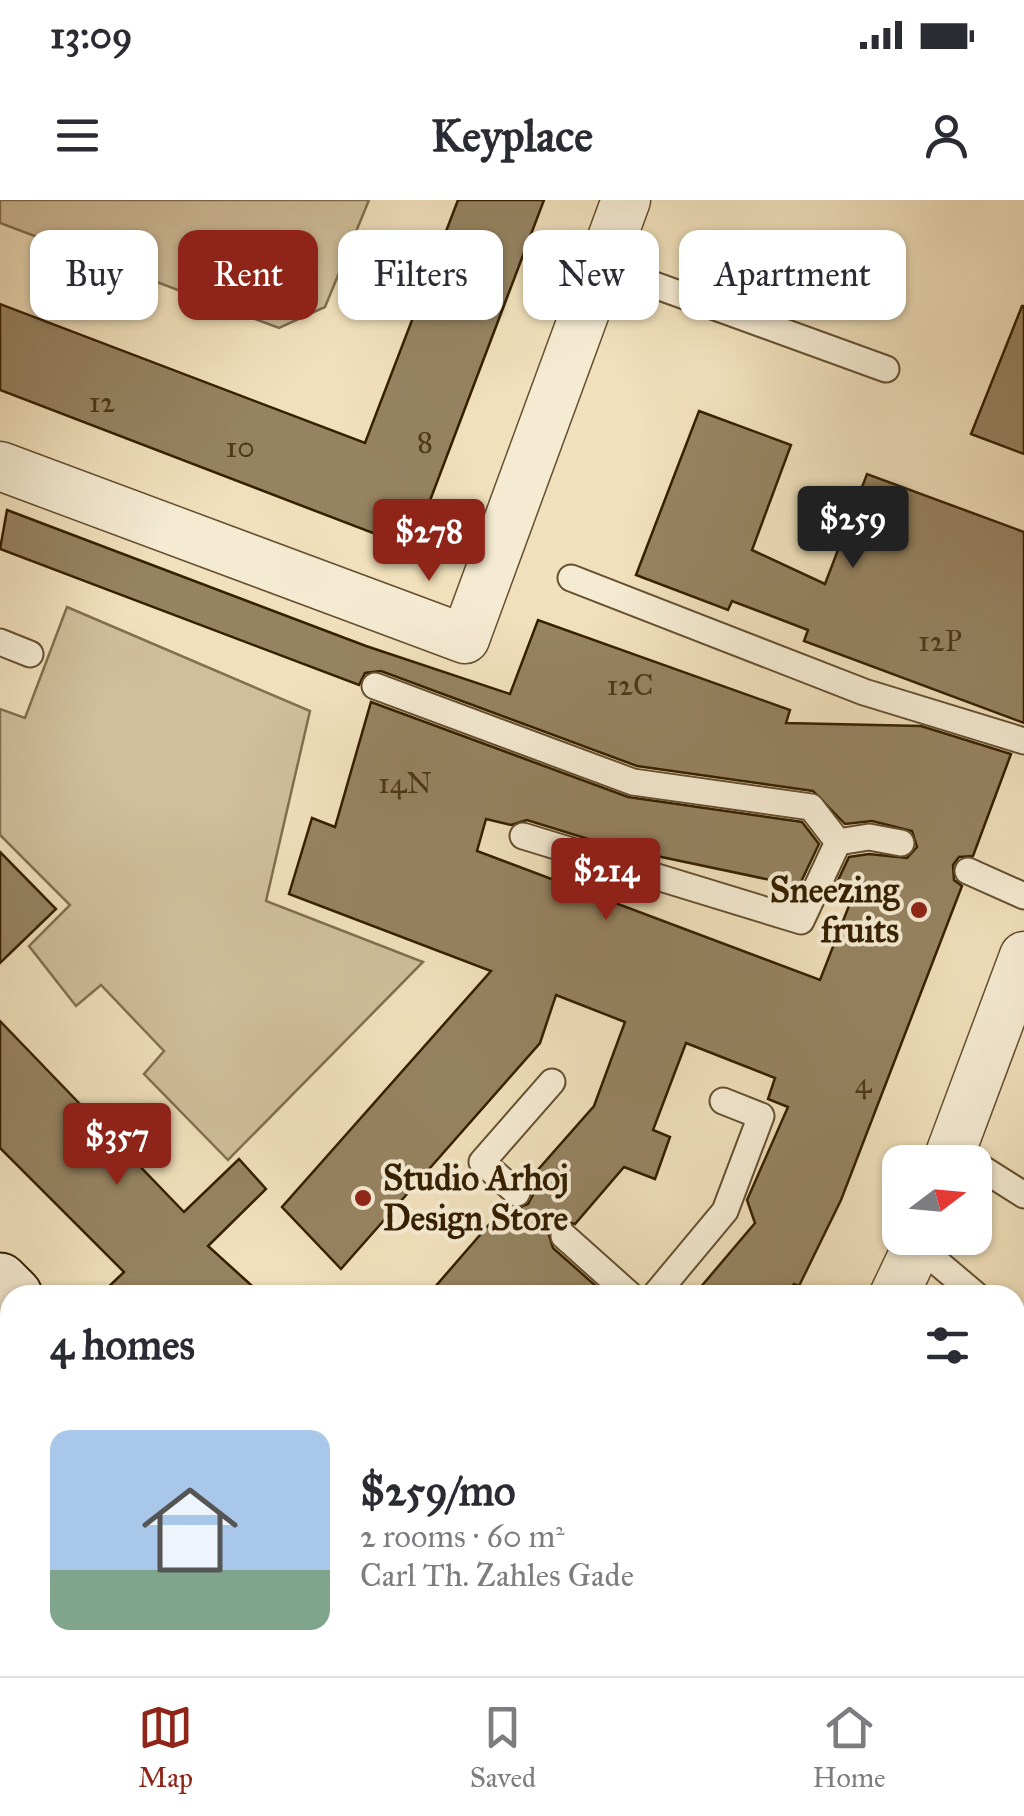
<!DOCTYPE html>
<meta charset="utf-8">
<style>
:root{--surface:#fff;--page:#f7f7f7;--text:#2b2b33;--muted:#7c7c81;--line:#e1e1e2;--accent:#8f2418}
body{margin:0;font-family:"IM FELL Great Primer",serif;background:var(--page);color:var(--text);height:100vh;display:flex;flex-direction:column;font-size:38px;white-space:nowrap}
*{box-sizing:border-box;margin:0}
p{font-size:32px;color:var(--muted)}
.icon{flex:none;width:55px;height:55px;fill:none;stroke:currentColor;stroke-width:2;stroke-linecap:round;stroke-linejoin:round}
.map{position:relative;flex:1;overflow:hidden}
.panel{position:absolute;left:0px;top:1085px;width:1025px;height:392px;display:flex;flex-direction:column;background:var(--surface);border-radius:30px 30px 0 0;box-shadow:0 2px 8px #0004}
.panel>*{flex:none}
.banner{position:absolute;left:30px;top:30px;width:965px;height:90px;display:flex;gap:20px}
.needle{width:65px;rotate:74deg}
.buttons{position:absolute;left:882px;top:945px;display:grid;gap:20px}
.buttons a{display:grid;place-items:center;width:110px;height:110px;border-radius:20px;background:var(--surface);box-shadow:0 2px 8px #0004;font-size:50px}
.price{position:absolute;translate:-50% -85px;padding:0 22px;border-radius:10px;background:var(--accent);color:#fff;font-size:32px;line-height:65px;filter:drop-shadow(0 2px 5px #0008)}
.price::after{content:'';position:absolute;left:50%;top:60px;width:30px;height:22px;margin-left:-15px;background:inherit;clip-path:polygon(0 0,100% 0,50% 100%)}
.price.active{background:#222;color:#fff}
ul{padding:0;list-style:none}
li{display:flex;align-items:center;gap:30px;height:250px;padding:0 50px}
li+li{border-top:2px solid var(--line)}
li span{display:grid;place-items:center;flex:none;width:280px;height:200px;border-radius:20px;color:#555}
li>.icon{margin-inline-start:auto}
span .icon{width:120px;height:120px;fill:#fffc;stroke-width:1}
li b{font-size:42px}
h2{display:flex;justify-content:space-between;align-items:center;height:120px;padding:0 50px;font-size:42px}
.tag{padding:0 35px;border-radius:20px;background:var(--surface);box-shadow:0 2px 8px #0004;font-size:35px;line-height:90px}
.tag.active{background:var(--accent);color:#fff}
.status{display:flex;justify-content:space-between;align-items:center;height:70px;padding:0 50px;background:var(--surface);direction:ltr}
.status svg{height:28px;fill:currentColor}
header{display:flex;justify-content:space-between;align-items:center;height:130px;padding:0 50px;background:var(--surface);font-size:45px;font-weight:700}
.tab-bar{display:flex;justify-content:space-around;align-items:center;height:140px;border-top:2px solid var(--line);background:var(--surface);font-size:28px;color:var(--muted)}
.tab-bar a{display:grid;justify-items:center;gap:5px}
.tab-bar .active{color:var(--accent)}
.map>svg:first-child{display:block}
.green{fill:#d0bf9b;stroke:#826f4e;stroke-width:2.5}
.building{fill:#968361;stroke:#351f00;stroke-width:2.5}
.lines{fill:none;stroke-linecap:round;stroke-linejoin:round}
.lane-casing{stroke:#644f2f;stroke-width:29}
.street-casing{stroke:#644f2f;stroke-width:51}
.secondary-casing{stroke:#351f00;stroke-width:59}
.lane{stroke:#f5ebd3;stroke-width:25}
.street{stroke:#f5ebd3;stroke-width:48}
.secondary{stroke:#f5ebd3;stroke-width:55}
.poi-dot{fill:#8f2418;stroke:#f5ebd3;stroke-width:4}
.labels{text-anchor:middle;stroke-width:8;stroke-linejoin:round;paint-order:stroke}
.number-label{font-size:30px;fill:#4d3818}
.poi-label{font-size:35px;font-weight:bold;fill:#351f00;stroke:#f5ebd3;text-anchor:end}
</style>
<div class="status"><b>13:09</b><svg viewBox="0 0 49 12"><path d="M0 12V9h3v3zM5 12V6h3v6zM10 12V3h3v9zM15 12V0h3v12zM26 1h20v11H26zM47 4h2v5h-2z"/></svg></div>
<header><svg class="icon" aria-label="menu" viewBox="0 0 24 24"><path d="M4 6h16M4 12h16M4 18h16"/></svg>Keyplace<svg class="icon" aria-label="person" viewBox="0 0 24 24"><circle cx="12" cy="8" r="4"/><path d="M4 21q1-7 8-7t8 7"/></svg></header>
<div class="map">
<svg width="1024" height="1476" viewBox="0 0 1024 1476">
<rect width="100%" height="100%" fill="#f0e0bb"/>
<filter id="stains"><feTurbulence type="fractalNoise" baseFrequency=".002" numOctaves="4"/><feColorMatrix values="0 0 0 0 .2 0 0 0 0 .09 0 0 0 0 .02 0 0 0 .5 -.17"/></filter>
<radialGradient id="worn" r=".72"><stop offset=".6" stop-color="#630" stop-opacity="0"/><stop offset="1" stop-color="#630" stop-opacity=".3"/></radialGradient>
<path class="green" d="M 0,0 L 369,0 L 325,107 L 279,128 L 0,23 Z
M 67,407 L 310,511 L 266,701 L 423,762 L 228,960 L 144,874 L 164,851 L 101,785 L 76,806 L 29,746 L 70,705 L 0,635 L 0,509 L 25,518 Z"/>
<path class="building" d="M 458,0 L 544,0 L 412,348 L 0,190 L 0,104 L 365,243 Z
M 1022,106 L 1024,106 L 1024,254 L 971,234 Z
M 699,211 L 791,245 L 752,350 L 825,384 L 867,274 L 1024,332 L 1024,523 L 804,441 L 808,430 L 732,401 L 728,410 L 636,375 Z
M 7,310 L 366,446 L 510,494 L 538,420 L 790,510 L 786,523 L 921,526 L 1011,554 L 973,656 L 959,657 L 953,665 L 954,680 L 962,686 L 841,1000 L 799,1086 L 794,1084 L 784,1095 L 694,1095 L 755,1023 L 747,1000 L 788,907 L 768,899 L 775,878 L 686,843 L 653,930 L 670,937 L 655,979 L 624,967 L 575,1024 L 560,1020 L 548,1032 L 553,1048 L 606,1095 L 428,1095 L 506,1005 L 515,1009 L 528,1004 L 533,995 L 528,981 L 594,906 L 625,822 L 556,795 L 540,843 L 341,1069 L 282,1007 L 491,771 L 289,694 L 312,618 L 335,627 L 371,502 L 628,597 L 802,622 L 819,644 L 799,686 L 614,647 L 527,620 L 511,625 L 486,619 L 477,651 L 820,780 L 852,698 L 832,693 L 849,657 L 869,654 L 907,658 L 917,647 L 912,631 L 872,621 L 845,624 L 813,591 L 637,566 L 381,471 L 365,473 L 359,485 L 0,349 Z
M 0,652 L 56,709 L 0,763 Z
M 0,821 L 184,1012 L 239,959 L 266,989 L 208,1046 L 262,1095 L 100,1095 L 124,1072 L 0,948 Z"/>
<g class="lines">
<defs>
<path id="lane" d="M 602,66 L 886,169
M 571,378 L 864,492 L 1024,541
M 0,442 L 30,454
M 375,486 L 633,582 L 811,607 L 838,642
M 523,636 L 801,721 L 838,642 L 869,637 L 901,643
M 968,671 L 1024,696
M 975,964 L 1024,995
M 517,993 L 482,962 L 552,882
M 564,1036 L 630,1095
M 918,1046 L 976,1095
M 655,1095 L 725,1011 L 761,916 L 723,901
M 1015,1127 L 1024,1135
M 0,1257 L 10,1268
M 197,1468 L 205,1476
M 329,1476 L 338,1468"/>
<path id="street" d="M 0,266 L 465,439 L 626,0
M 947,962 L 1024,756
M 894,1095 L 921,1038
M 1015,1186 L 1024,1180
M 545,1476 L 554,1468
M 655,1476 L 665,1468"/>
<path id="secondary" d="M 0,1081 L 14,1095
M 369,1468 L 378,1476"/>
</defs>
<use href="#lane" class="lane-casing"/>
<use href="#street" class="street-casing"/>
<use href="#secondary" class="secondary-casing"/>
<use href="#lane" class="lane"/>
<use href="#street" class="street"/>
<use href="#secondary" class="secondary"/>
</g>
<g class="poi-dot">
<circle cx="919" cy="710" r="10"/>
<circle cx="363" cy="998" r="10"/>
</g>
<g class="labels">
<g class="number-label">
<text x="102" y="212">12</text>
<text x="425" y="252">8</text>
<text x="240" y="257">10</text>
<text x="940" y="451">12P</text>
<text x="630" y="495">12C</text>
<text x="405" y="593">14N</text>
<text x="863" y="893">4</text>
</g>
<g class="poi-label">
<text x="899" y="702">Sneezing<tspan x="899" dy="40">fruits</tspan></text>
<text x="383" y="990" text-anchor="start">Studio Arhoj<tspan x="383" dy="40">Design Store</tspan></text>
</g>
</g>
<rect width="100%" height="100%" filter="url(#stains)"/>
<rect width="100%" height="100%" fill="url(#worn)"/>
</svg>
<div class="buttons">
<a><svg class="needle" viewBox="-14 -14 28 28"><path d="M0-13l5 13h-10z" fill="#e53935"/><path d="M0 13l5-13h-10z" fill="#7c7c81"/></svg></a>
</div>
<b class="price active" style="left:853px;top:371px">$259</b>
<b class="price" style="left:429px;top:384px">$278</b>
<b class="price" style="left:606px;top:723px">$214</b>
<b class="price" style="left:117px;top:988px">$357</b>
<div class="banner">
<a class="tag">Buy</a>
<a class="tag active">Rent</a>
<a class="tag">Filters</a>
<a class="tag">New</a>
<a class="tag">Apartment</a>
</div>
<section class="panel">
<h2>4 homes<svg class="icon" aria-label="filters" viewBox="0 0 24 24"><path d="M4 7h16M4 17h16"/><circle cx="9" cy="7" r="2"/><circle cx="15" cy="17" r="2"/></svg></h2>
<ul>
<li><span style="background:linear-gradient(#a9c7e8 70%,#7fa58c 0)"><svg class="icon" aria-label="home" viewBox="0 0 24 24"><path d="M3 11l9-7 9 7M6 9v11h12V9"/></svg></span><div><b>$259/mo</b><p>2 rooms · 60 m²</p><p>Carl Th. Zahles Gade</p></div></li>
</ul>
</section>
</div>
<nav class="tab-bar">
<a class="active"><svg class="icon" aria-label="map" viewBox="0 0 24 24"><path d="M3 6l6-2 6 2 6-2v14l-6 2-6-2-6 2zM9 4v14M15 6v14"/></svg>Map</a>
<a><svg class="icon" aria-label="saved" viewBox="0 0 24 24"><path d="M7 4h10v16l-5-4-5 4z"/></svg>Saved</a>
<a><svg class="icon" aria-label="home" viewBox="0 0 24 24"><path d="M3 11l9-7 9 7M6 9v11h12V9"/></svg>Home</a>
</nav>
